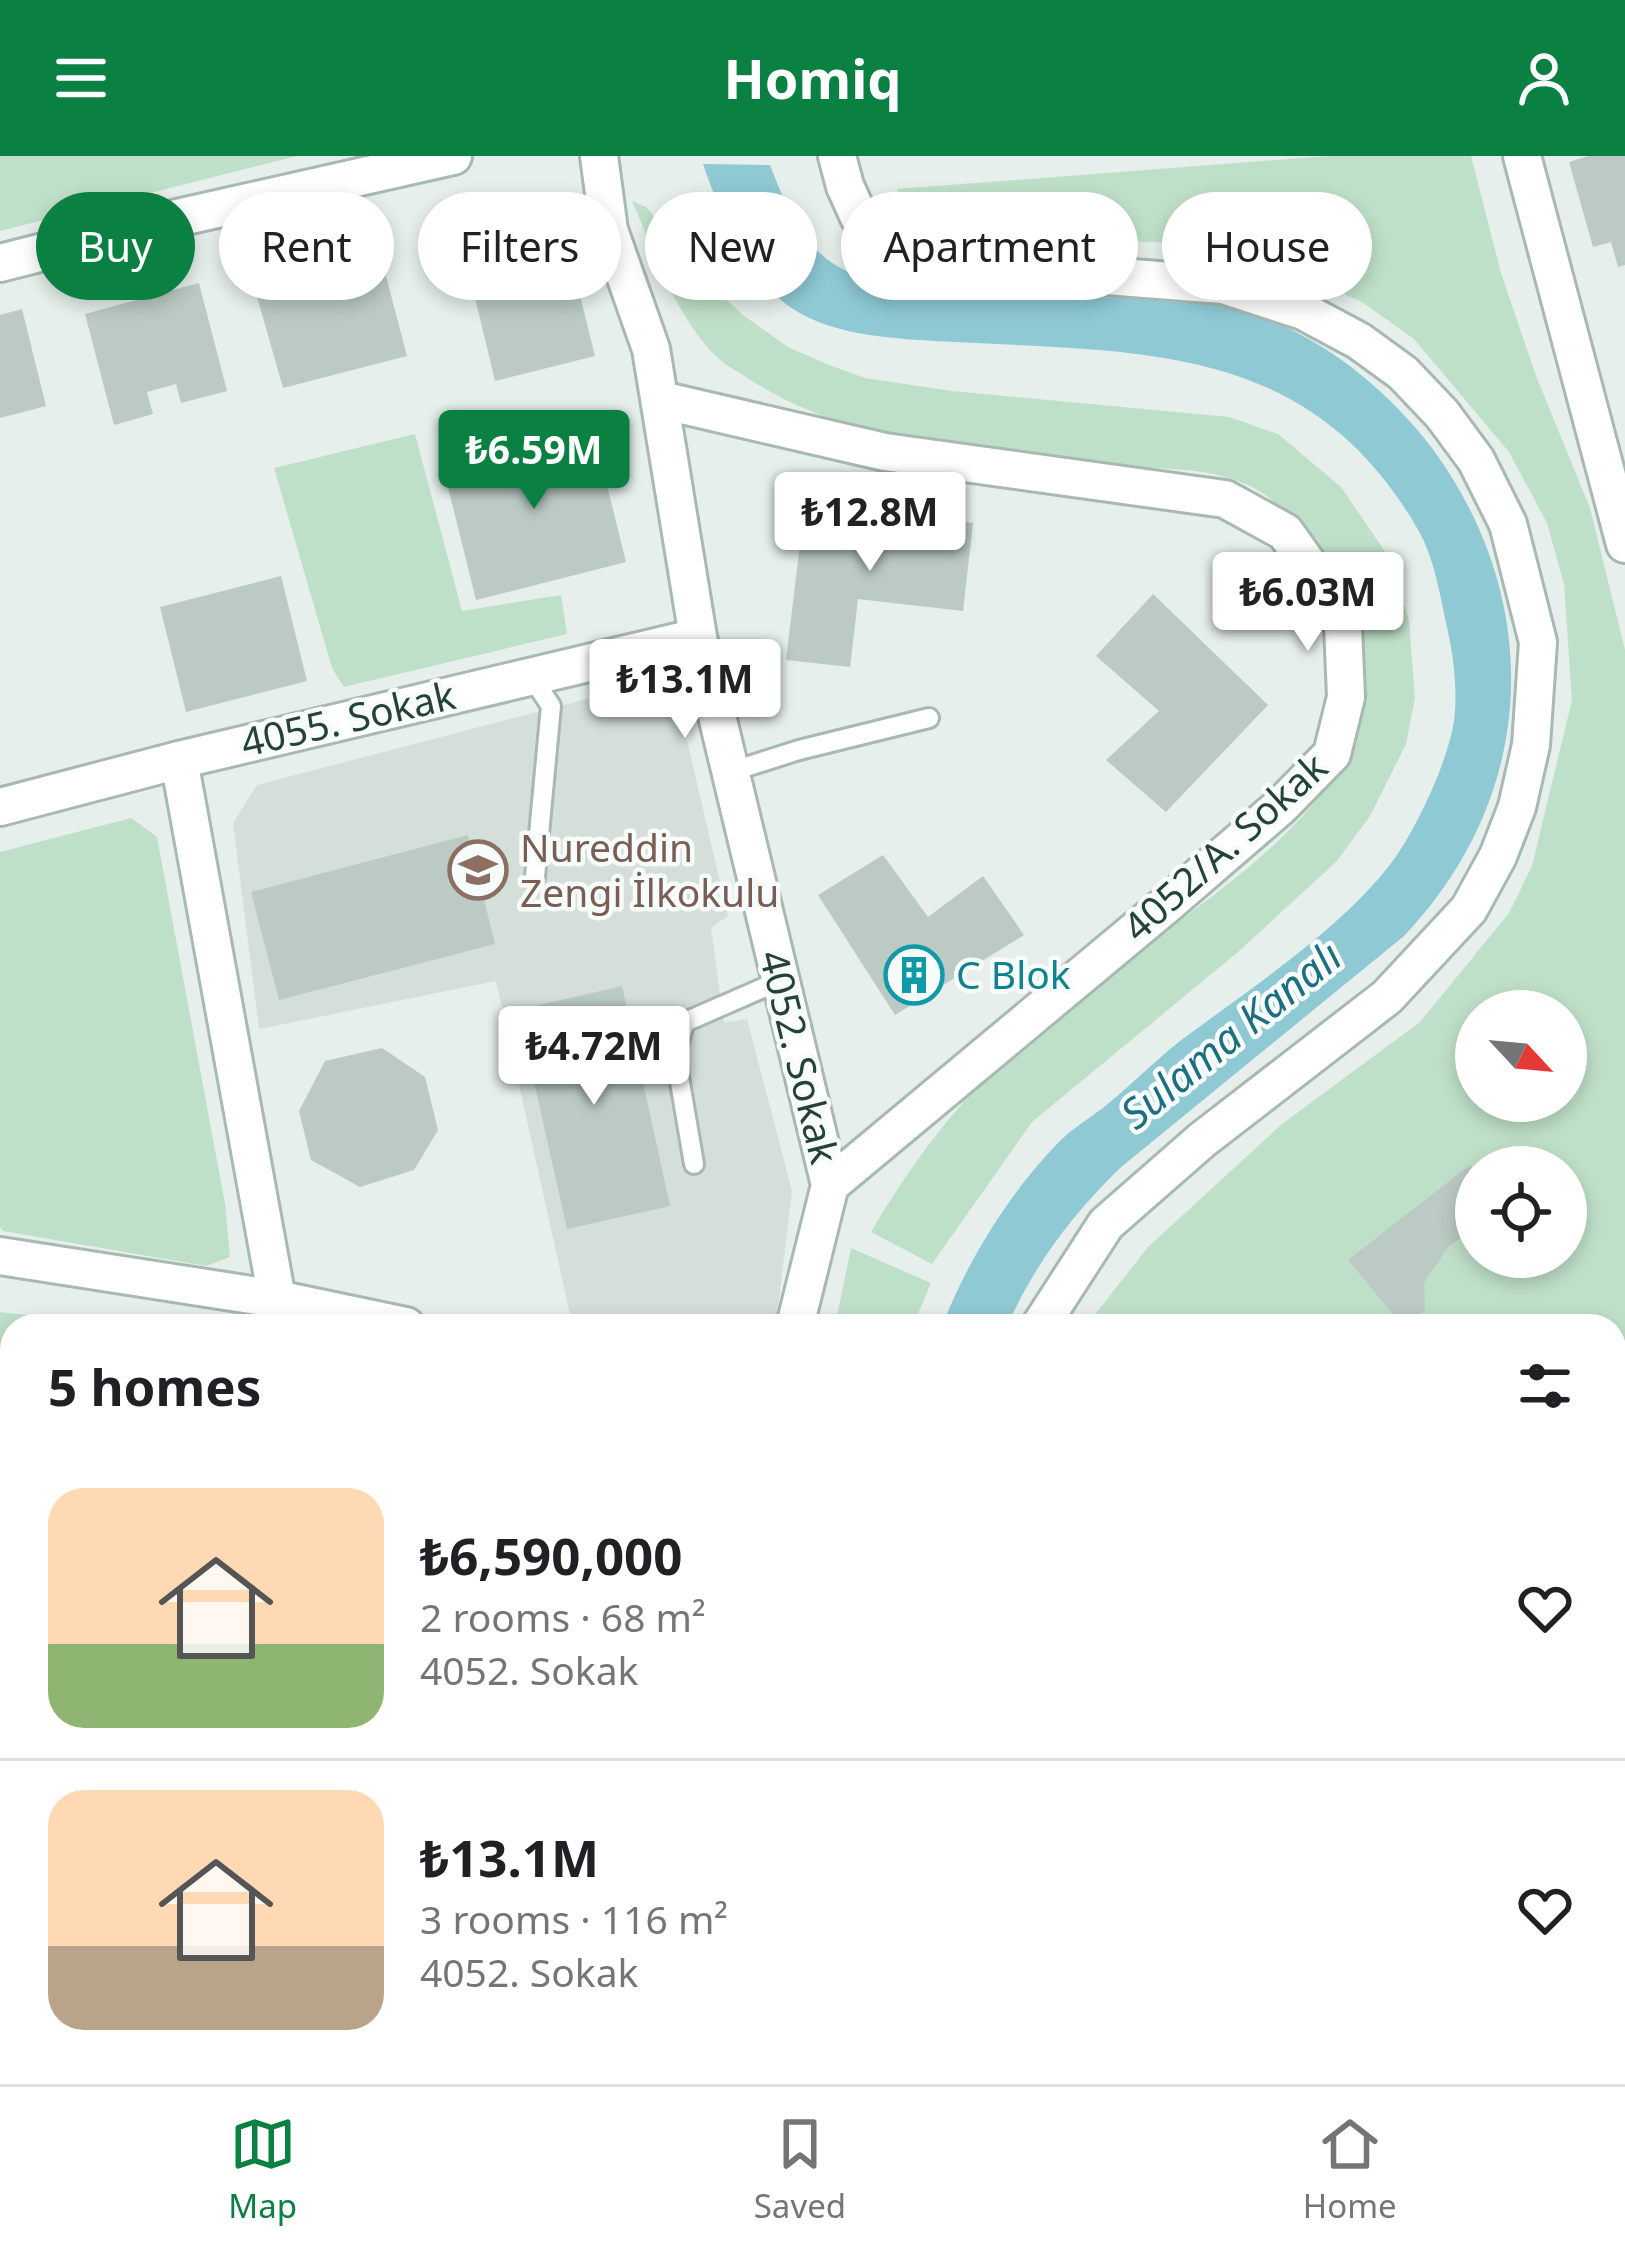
<!DOCTYPE html>
<meta charset="utf-8">
<style>
:root{--surface:#fff;--page:#f6f6f6;--text:#202124;--muted:#757577;--line:#e0e0e0;--accent:#0b8043}
body{margin:0;font-family:"Noto Sans",sans-serif;background:var(--page);color:var(--text);height:100vh;display:flex;flex-direction:column;font-size:45px;white-space:nowrap}
*{box-sizing:border-box;margin:0}
p{font-size:39px;color:var(--muted)}
.icon{flex:none;width:66px;height:66px;fill:none;stroke:currentColor;stroke-width:2;stroke-linecap:round;stroke-linejoin:round}
.map{position:relative;flex:1;overflow:hidden}
.sheet{position:absolute;left:0px;top:1158px;width:1626px;height:771px;display:flex;flex-direction:column;background:var(--surface);border-radius:36px 36px 0 0;box-shadow:0 6px 18px #0003}
.sheet>*{flex:none}
.hud{position:absolute;left:36px;top:36px;width:1554px;height:108px;display:flex;gap:24px}
.needle{width:78px;rotate:116deg}
.controls{position:absolute;left:1455px;top:834px;display:grid;gap:24px}
.controls a{display:grid;place-items:center;width:132px;height:132px;border-radius:50%;background:var(--surface);box-shadow:0 6px 18px #0003;font-size:60px}
.price{position:absolute;translate:-50% -102px;padding:0 27px;border-radius:12px;background:#fff;color:#222;font-size:39px;line-height:78px;filter:drop-shadow(0 3px 6px #0008)}
.price::after{content:'';position:absolute;left:50%;top:72px;width:36px;height:27px;margin-left:-18px;background:inherit;clip-path:polygon(0 0,100% 0,50% 100%)}
.price.current{background:var(--accent);color:#fff}
ul{padding:0;list-style:none}
li{display:flex;align-items:center;gap:36px;height:300px;padding:0 48px}
li+li{border-top:3px solid var(--line)}
li span{display:grid;place-items:center;flex:none;width:336px;height:240px;border-radius:36px;color:#555}
li>.icon{margin-inline-start:auto}
span .icon{width:144px;height:144px;fill:#fffc;stroke-width:1}
li b{font-size:51px}
h2{display:flex;justify-content:space-between;align-items:center;height:144px;padding:0 48px;font-size:51px}
.tag{padding:0 42px;border-radius:54px;background:var(--surface);box-shadow:0 6px 18px #0003;font-size:42px;line-height:108px}
.tag.current{background:var(--accent);color:#fff}
header{display:flex;justify-content:space-between;align-items:center;height:156px;padding:0 48px;background:var(--accent);color:#fff;font-size:54px;font-weight:700}
.tab-bar{display:flex;justify-content:space-around;align-items:center;height:168px;border-top:3px solid var(--line);background:var(--surface);font-size:33px;color:var(--muted)}
.tab-bar a{display:grid;justify-items:center;gap:6px}
.tab-bar .current{color:var(--accent)}
.map>svg:first-child{display:block}
.built{fill:#d4dfda}
.green{fill:#bfe0c8;fill-rule:evenodd}
.water{fill:#8ec9d4}
.building{fill:#bbcac4}
.lines{fill:none;stroke-linecap:round;stroke-linejoin:round}
.service-casing{stroke:#a8b8b2;stroke-width:24}
.minor-casing{stroke:#a8b8b2;stroke-width:42}
.service{stroke:#fff;stroke-width:18}
.minor{stroke:#fff;stroke-width:36}
.labels{text-anchor:middle;stroke-width:9;stroke-linejoin:round;paint-order:stroke}
.street-label{font-size:39px;fill:#24423a;stroke:#f7fbf9}
.education-label{font-size:39px;fill:#785e54;stroke:#f7fbf9;text-anchor:start}
.culture-label{font-size:39px;fill:#0d838f;stroke:#f7fbf9;text-anchor:start}
.water-label{font-size:42px;font-style:italic;fill:#1c6f80;stroke:#f7fbf9}
</style>
<header><svg class="icon" aria-label="menu" viewBox="0 0 24 24"><path d="M4 6h16M4 12h16M4 18h16"/></svg>Homiq<svg class="icon" aria-label="person" viewBox="0 0 24 24"><circle cx="12" cy="8" r="4"/><path d="M4 21q1-7 8-7t8 7"/></svg></header>
<div class="map">
<svg width="1625" height="1928" viewBox="0 0 1625 1928">
<rect width="100%" height="100%" fill="#e6efeb"/>
<path class="built" d="M 644,528 L 679,550 L 728,760 L 711,772 L 724,867 L 747,863 L 792,1035 L 776,1168 L 772,1170 L 609,1170 L 571,1163 L 496,825 L 259,873 L 233,667 L 257,629 Z"/>
<path class="green" d="M 0,0 L 297,0 L 0,75 Z
M 1329,0 L 1471,0 L 1501,117 L 1536,220 L 1590,352 L 1625,494 L 1625,1636 L 1614,1640 L 1614,1170 L 1086,1170 L 1148,1091 L 1282,968 L 1420,866 L 1509,757 L 1532,710 L 1572,544 L 1564,428 L 1547,367 L 1509,296 L 1414,183 L 1362,146 L 1255,98 L 1175,87 L 971,79 L 906,63 L 897,33 ZM 1476,855 L 1566,855 L 1566,945 L 1476,945 ZM 1476,1011 L 1566,1011 L 1566,1101 L 1476,1101 Z
M 632,45 L 646,51 L 714,132 L 743,159 L 788,191 L 829,209 L 865,222 L 952,235 L 1229,261 L 1278,278 L 1341,331 L 1384,394 L 1409,464 L 1415,542 L 1406,588 L 1370,660 L 1336,706 L 1238,796 L 1032,966 L 932,1108 L 871,1076 C 915,1002 959,944 1023,886 C 1054,858 1088,830 1122,806 C 1198,750 1347,656 1358,556 C 1359,543 1362,533 1357,521 C 1335,463 1315,375 1264,338 C 1217,305 1133,313 1078,313 C 1039,313 1000,302 962,294 C 880,277 822,269 749,223 C 740,216 727,211 719,203 C 676,163 655,97 632,45 Z
M 415,278 L 462,455 L 561,439 L 567,478 L 344,531 L 332,512 L 274,312 Z
M 131,662 L 157,681 L 225,1048 L 230,1101 L 206,1110 L 3,1075 L 0,1071 L 0,696 Z
M 851,1092 L 931,1127 L 913,1170 L 835,1170 Z
M 0,1156 L 124,1170 L 12,1170 L 12,1473 L 0,1499 Z
M 1625,1868 L 1625,1928 L 1460,1928 L 1490,1917 L 1614,1917 L 1614,1872 Z"/>
<path class="water" d="M 703,8 L 770,9 C 791,63 811,111 874,124 C 908,132 948,127 983,128 C 1019,129 1055,137 1091,140 C 1144,145 1201,141 1253,158 C 1323,181 1388,234 1432,292 C 1546,447 1537,640 1404,780 L 1120,1012 C 1071,1060 1035,1108 1007,1170 L 942,1170 C 968,1104 1008,1039 1057,988 C 1072,972 1092,961 1109,947 C 1133,927 1155,905 1180,885 C 1247,835 1337,776 1389,710 C 1415,677 1453,597 1455,555 C 1457,527 1453,498 1447,471 C 1440,439 1434,400 1417,372 C 1310,187 1143,196 955,186 C 903,183 835,182 790,151 C 748,122 719,56 703,8 Z
M 1198,1917 L 1391,1917 L 1359,1928 L 1166,1928 Z"/>
<path class="building" d="M 1588,0 L 1625,0 L 1625,109 L 1618,111 L 1611,86 L 1593,91 L 1569,6 Z
M 564,75 L 595,200 L 495,225 L 465,100 Z
M 380,97 L 407,200 L 283,232 L 254,130 Z
M 199,127 L 227,235 L 181,247 L 176,228 L 147,236 L 153,258 L 114,269 L 85,158 Z
M 22,153 L 46,250 L 0,262 L 0,159 Z
M 592,269 L 626,406 L 476,444 L 442,307 Z
M 805,347 L 973,367 L 963,455 L 858,443 L 850,511 L 786,504 Z
M 281,420 L 307,525 L 186,556 L 160,451 Z
M 1153,438 L 1268,549 L 1166,656 L 1106,604 L 1159,555 L 1096,500 Z
M 468,679 L 495,788 L 279,844 L 251,736 Z
M 883,699 L 928,761 L 983,720 L 1024,779 L 895,859 L 818,739 Z
M 622,830 L 670,1050 L 567,1073 L 518,854 Z
M 382,892 L 425,921 L 438,974 L 414,1014 L 360,1031 L 311,1004 L 299,955 L 325,905 Z
M 1470,1009 L 1476,1016 L 1476,1085 L 1459,1083 L 1448,1091 L 1424,1127 L 1425,1154 L 1402,1169 L 1348,1104 Z"/>
<g class="lines">
<defs>
<path id="service" d="M 531,520 L 551,550 L 535,721
M 730,616 L 799,594 L 929,562
M 694,1008 L 675,897 L 685,866 L 779,825"/>
<path id="minor" d="M 599,0 L 609,74 L 651,193 L 698,481 L 830,1029 L 795,1170
M 837,0 L 845,30 L 859,61 L 880,82 L 912,97 L 1043,115 L 1223,129 L 1303,155 L 1359,185 L 1403,217 L 1442,258 L 1476,304 L 1508,368 L 1538,486 L 1531,589 L 1517,651 L 1498,700 L 1469,753 L 1387,841 L 1202,984 L 1106,1068 L 1040,1170
M 1522,0 L 1625,388
M 0,107 L 177,62 L 453,0
M 661,244 L 885,296 L 1225,343 L 1285,376 L 1317,421 L 1343,470 L 1346,541 L 1332,598 L 1281,650 L 1166,749 L 830,1029
M 179,604 L 277,1143
M 0,651 L 179,604 L 698,481
M 0,1100 L 277,1143 L 406,1170
M 0,1606 L 12,1589
M 0,1639 L 12,1662
M 1614,1673 L 1625,1669
M 678,1917 L 686,1928
M 349,1928 L 372,1917
M 445,1928 L 445,1917
M 912,1928 L 942,1917"/>
</defs>
<use href="#service" class="service-casing"/>
<use href="#minor" class="minor-casing"/>
<use href="#service" class="service"/>
<use href="#minor" class="minor"/>
</g>
<defs>
<symbol id="school-ring" viewBox="-11 -11 22 22"><circle r="9.5" fill="#f7fbf9" stroke="#8d6e63" stroke-width="1.5"/><path d="M0-5L7-2L0 1L-7-2ZM-4 1L0 2.5L4 1V4Q0 6-4 4Z" fill="#8d6e63"/></symbol>
<symbol id="building-ring" viewBox="-11 -11 22 22"><circle r="9.5" fill="#f7fbf9" stroke="#0f9aa8" stroke-width="1.5"/><path d="M-4-6H4V6H1V3H-1V6H-4ZM-2.5-4.3h1.7v1.8h-1.7ZM.8-4.3h1.7v1.8H.8ZM-2.5-1h1.7V.8h-1.7ZM.8-1h1.7V.8H.8Z" fill="#0f9aa8"/></symbol>
</defs>
<g fill-rule="evenodd">
<use href="#school-ring" x="445" y="681" width="66" height="66"/>
<use href="#building-ring" x="881" y="786" width="66" height="66"/>
</g>
<g class="labels">
<g class="street-label">
<text transform="translate(348 563) rotate(-13)" y="14">4055. Sokak</text>
<text transform="translate(1225 691) rotate(-42)" y="14">4052/A. Sokak</text>
<text transform="translate(799 901) rotate(76)" y="14">4052. Sokak</text>
</g>
<g class="education-label">
<text x="520" y="706">Nureddin<tspan x="520" dy="45">Zengi İlkokulu</tspan></text>
</g>
<g class="culture-label">
<text x="956" y="833">C Blok</text>
</g>
<g class="water-label">
<text transform="translate(1231 879) rotate(-39)" y="15">Sulama Kanalı</text>
</g>
</g>
</svg>
<div class="controls">
<a><svg class="needle" viewBox="-14 -14 28 28"><path d="M0-13l5 13h-10z" fill="#e53935"/><path d="M0 13l5-13h-10z" fill="#757577"/></svg></a>
<a><svg class="icon" aria-label="locate" viewBox="0 0 24 24"><circle cx="12" cy="12" r="6"/><path d="M12 2v4M12 18v4M2 12h4M18 12h4"/></svg></a>
</div>
<b class="price current" style="left:534px;top:356px">₺6.59M</b>
<b class="price" style="left:870px;top:418px">₺12.8M</b>
<b class="price" style="left:1308px;top:498px">₺6.03M</b>
<b class="price" style="left:685px;top:585px">₺13.1M</b>
<b class="price" style="left:594px;top:952px">₺4.72M</b>
<div class="hud">
<a class="tag current">Buy</a>
<a class="tag">Rent</a>
<a class="tag">Filters</a>
<a class="tag">New</a>
<a class="tag">Apartment</a>
<a class="tag">House</a>
</div>
<section class="sheet">
<h2>5 homes<svg class="icon" aria-label="filters" viewBox="0 0 24 24"><path d="M4 7h16M4 17h16"/><circle cx="9" cy="7" r="2"/><circle cx="15" cy="17" r="2"/></svg></h2>
<ul>
<li><span style="background:linear-gradient(#ffd9b3 65%,#8fb573 0)"><svg class="icon" aria-label="home" viewBox="0 0 24 24"><path d="M3 11l9-7 9 7M6 9v11h12V9"/></svg></span><div><b>₺6,590,000</b><p>2 rooms · 68 m²</p><p>4052. Sokak</p></div><svg class="icon" aria-label="heart" viewBox="0 0 24 24"><path d="M12 20l-8-8c-3-5 5-10 8-4 3-6 11-1 8 4z"/></svg></li>
<li><span style="background:linear-gradient(#ffd9b3 65%,#b9a48a 0)"><svg class="icon" aria-label="home" viewBox="0 0 24 24"><path d="M3 11l9-7 9 7M6 9v11h12V9"/></svg></span><div><b>₺13.1M</b><p>3 rooms · 116 m²</p><p>4052. Sokak</p></div><svg class="icon" aria-label="heart" viewBox="0 0 24 24"><path d="M12 20l-8-8c-3-5 5-10 8-4 3-6 11-1 8 4z"/></svg></li>
</ul>
</section>
</div>
<nav class="tab-bar">
<a class="current"><svg class="icon" aria-label="map" viewBox="0 0 24 24"><path d="M3 6l6-2 6 2 6-2v14l-6 2-6-2-6 2zM9 4v14M15 6v14"/></svg>Map</a>
<a><svg class="icon" aria-label="saved" viewBox="0 0 24 24"><path d="M7 4h10v16l-5-4-5 4z"/></svg>Saved</a>
<a><svg class="icon" aria-label="home" viewBox="0 0 24 24"><path d="M3 11l9-7 9 7M6 9v11h12V9"/></svg>Home</a>
</nav>
